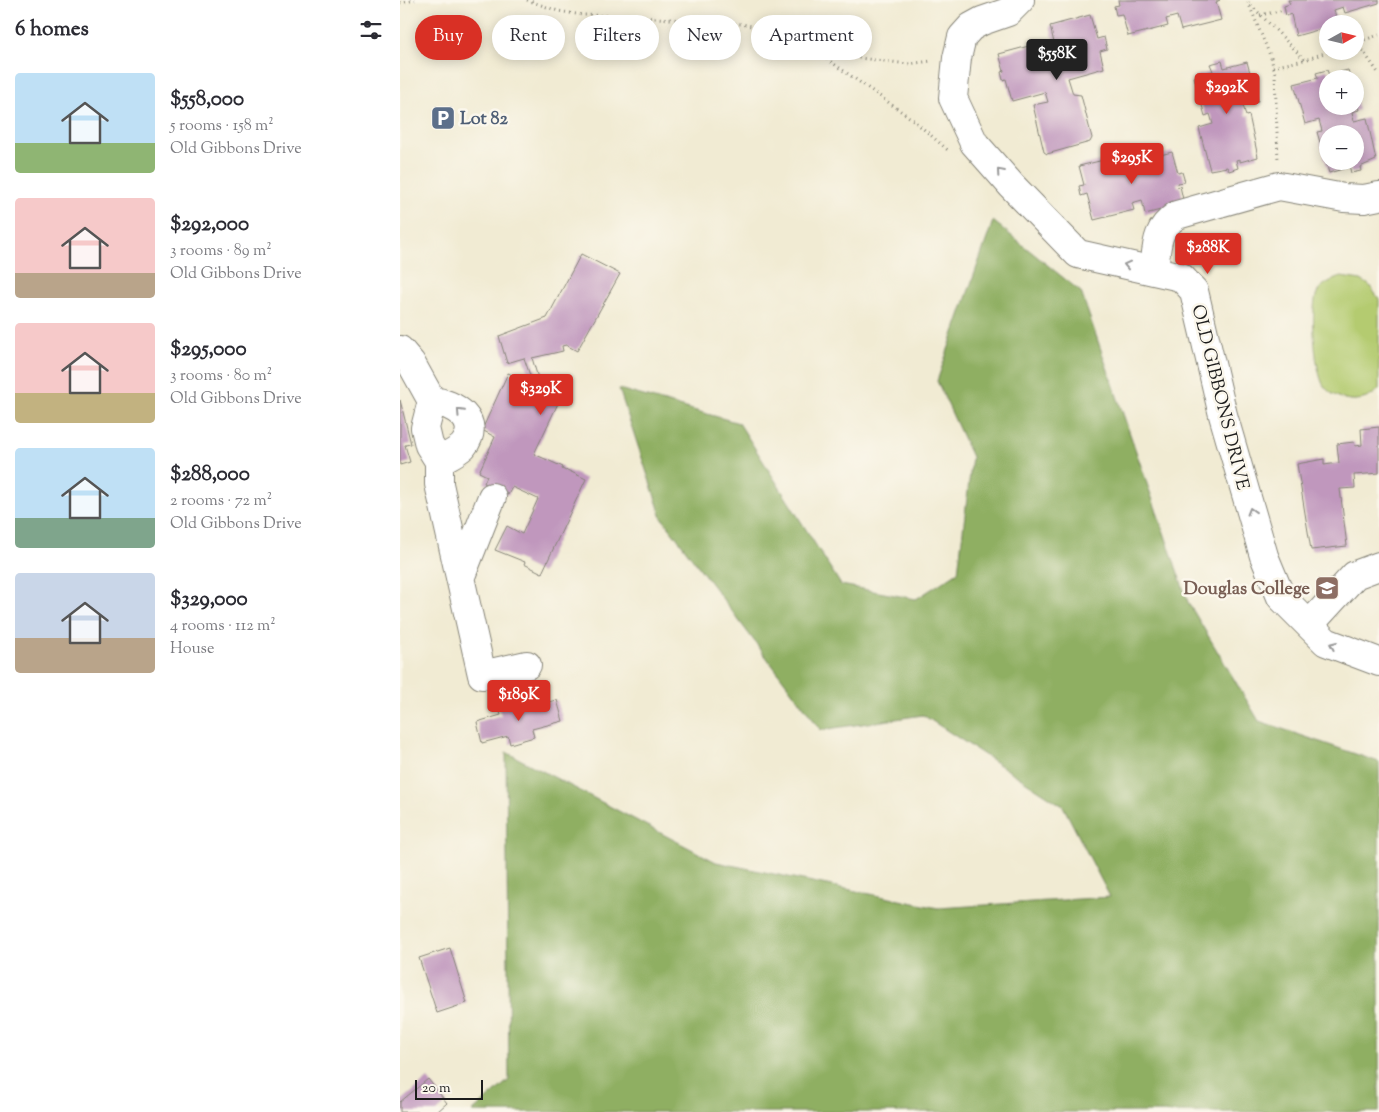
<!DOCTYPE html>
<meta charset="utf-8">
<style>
:root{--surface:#fff;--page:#f7f7f7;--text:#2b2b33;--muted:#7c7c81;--accent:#d93025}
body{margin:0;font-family:"Sorts Mill Goudy",serif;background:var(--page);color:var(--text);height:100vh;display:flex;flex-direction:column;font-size:19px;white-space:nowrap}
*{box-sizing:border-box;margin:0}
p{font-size:16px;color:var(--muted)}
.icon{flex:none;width:28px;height:28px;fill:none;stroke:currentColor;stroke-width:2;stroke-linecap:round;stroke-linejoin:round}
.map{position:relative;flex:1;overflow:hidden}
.sheet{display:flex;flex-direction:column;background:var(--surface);width:400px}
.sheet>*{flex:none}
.hud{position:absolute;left:15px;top:15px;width:475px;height:45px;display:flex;gap:10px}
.needle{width:32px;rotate:82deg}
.controls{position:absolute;left:919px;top:15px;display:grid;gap:10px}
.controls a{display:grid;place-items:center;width:45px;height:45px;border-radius:50%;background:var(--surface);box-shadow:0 2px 12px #0003;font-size:25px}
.scale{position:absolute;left:15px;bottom:12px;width:68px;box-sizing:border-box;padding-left:5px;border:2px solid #1c1c1c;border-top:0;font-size:14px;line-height:18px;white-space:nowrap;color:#1c1c1c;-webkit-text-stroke:4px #fbf7ec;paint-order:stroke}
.price{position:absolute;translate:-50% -42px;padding:0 11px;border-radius:5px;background:var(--accent);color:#fff;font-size:16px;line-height:32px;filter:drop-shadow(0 1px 2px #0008)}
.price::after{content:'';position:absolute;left:50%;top:30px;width:15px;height:11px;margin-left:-8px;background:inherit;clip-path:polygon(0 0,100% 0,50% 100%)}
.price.selected{background:#222;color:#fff}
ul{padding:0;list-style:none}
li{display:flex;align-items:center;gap:15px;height:125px;padding:0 15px}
li span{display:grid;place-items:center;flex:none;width:140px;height:100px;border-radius:5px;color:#555}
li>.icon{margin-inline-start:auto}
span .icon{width:60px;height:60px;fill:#fffc;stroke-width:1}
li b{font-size:21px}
h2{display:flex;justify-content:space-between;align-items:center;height:60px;padding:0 15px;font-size:21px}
.pill{padding:0 18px;border-radius:22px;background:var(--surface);box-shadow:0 2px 12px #0003;font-size:18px;line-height:45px}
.pill.selected{background:var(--accent);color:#fff}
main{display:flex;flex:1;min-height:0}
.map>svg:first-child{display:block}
.green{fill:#b4cb6f;stroke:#687446}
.forest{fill:#8faf62;stroke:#56663f}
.building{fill:#c097bd;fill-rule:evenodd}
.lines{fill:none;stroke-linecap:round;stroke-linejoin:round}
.minor-casing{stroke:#868478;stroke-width:30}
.path{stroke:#868478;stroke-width:3;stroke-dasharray:1 4;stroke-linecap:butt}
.minor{stroke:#fff;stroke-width:28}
.oneway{stroke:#999}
.labels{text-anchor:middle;stroke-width:5;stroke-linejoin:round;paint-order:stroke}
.service-label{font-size:18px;font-weight:bold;fill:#4e5e75;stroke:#fbf7ec;text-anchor:start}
.street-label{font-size:18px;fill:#1c1c1c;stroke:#fbf7ec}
.education-label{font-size:18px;font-weight:bold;fill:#785e54;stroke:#fbf7ec;text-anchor:end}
</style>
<main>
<section class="sheet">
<h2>6 homes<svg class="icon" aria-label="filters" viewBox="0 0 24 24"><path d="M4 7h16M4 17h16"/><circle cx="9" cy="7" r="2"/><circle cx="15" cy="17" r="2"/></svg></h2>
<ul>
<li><span style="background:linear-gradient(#bfe0f5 70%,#8fb573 0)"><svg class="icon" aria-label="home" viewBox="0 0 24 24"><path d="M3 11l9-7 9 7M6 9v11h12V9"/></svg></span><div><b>$558,000</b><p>5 rooms · 158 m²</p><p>Old Gibbons Drive</p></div></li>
<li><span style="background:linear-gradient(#f6c9c9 75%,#b9a48a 0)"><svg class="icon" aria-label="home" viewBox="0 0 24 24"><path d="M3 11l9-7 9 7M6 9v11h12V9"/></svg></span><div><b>$292,000</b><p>3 rooms · 89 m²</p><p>Old Gibbons Drive</p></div></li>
<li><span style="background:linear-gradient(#f6c9c9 70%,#c2b280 0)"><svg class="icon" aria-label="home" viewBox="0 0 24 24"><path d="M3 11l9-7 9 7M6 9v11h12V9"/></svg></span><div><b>$295,000</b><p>3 rooms · 80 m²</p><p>Old Gibbons Drive</p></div></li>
<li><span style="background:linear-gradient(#bfe0f5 70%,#7fa58c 0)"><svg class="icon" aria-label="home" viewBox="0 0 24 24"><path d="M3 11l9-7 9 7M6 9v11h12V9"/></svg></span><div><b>$288,000</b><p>2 rooms · 72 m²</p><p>Old Gibbons Drive</p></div></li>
<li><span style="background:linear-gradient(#c9d6e8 65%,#b9a48a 0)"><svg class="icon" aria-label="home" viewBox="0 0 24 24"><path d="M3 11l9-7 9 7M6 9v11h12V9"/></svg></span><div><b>$329,000</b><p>4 rooms · 112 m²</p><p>House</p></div></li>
</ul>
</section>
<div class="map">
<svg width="979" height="1112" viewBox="0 0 979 1112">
<rect width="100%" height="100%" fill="#fbf7ec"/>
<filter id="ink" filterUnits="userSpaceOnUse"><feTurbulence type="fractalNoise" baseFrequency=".02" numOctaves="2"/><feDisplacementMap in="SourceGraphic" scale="10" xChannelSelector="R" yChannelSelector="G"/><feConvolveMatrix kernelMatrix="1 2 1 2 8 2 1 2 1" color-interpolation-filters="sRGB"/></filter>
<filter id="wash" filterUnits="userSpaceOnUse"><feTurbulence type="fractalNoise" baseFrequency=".0096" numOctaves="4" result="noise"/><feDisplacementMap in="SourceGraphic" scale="20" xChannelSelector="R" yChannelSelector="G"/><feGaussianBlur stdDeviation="1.12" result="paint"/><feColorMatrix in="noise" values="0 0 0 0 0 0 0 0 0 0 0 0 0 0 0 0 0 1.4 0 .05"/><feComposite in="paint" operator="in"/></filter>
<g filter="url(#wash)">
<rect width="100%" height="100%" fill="#f1ebd3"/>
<path class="green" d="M 941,277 L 961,280 L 969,285 L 979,299 L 979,389 C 972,397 962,401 951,400 C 941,399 931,395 924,386 C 915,373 909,305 918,291 C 924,283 932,280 941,277 Z"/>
<path class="forest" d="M 593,221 L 681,292 L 788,602 L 859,721 L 979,762 L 979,1112 L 72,1112 L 109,1080 L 106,752 L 316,862 L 538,908 L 710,897 L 663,806 L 523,715 L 421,730 L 262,518 L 219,389 L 339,423 L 441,585 L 516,599 L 558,572 L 572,457 L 537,381 Z"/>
<g id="blocks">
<path class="building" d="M 718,0 L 820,0 L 816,2 L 821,20 L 781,30 L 777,16 L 766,19 L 768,26 L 728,36 L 722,14 L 716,15 L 714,6 L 719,5 Z
M 888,0 L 979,0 L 979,3 L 945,13 L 943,7 L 934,10 L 938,24 L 928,24 L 928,27 L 896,36 L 891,14 L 886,16 L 884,6 L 890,4 Z
M 690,15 L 697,39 L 704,37 L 707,49 L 700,51 L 704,68 L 668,78 L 673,94 L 681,95 L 692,138 L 690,142 L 647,154 L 644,152 L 633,105 L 648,102 L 645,92 L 612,101 L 606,79 L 603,80 L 601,72 L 604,71 L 599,54 L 640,43 L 642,50 L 655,47 L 650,26 Z
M 822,61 L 824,68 L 847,62 L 858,101 L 843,105 L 846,116 L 849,115 L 858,157 L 840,162 L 840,159 L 836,160 L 838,168 L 829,171 L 827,167 L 810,170 L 799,128 L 813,124 L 810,114 L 805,116 L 794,77 L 813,71 L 810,64 Z
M 927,70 L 929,75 L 948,70 L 951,79 L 928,79 L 928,106 L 955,106 L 956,98 L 959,110 L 952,112 L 954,121 L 967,118 L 976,160 L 960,167 L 961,171 L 951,173 L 949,165 L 946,166 L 946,168 L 929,173 L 917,132 L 922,131 L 919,120 L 905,124 L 894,84 L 918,78 L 916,73 ZM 928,134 L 955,134 L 955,161 L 928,161 Z
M 772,152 L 778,173 L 782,172 L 785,182 L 777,183 L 778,187 L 780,186 L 784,204 L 745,214 L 742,200 L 732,203 L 734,210 L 694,220 L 687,194 L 681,196 L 679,186 L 684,185 L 679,166 L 720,156 L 724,170 L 734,167 L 733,162 Z
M 181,254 L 220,274 L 177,351 L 166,345 L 162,346 L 163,351 L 132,358 L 141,388 L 161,397 L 134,454 L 163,467 L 162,469 L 166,471 L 167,470 L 186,479 L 142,573 L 124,564 L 125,562 L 95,550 L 107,526 L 122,534 L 138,499 L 112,487 L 108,495 L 84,483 L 87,476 L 79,472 L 95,437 L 82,430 L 108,373 L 133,384 L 124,358 L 107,363 L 99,336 L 147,318 Z
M 0,400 L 11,444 L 5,445 L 10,462 L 0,465 Z
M 979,427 L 979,473 L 954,475 L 955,488 L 940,489 L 947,546 L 911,550 L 897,464 L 924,459 L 924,465 L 939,463 L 937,444 L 954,442 L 955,446 L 962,445 L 961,429 Z
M 157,700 L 163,721 L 132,729 L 134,737 L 110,744 L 108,736 L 82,743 L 77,722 L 101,715 L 99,709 L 126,702 L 127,707 Z
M 50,948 L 67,1003 L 37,1013 L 19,958 Z
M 28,1079 L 47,1103 L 37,1112 L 0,1112 L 0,1102 Z"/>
</g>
</g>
<g filter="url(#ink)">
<use href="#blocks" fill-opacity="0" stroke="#868478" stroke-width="1"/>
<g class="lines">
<defs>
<path id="minor" d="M 620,0 L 608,12 L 582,21 L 571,27 L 562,37 L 557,58 L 553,98 L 574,143 L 612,186 L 678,254 L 781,277 L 794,291 L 823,415 L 864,556 L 881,597 L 926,642 L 979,662
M 754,271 C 757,246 755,230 777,215 L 879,186 L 944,198 L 964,199 L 979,196
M 0,350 L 11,363 L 32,401 L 25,428 L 29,445 L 39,461 L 39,484 L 82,675 L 127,665
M 32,401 C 54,403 83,421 63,446 C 57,452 46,457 39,461
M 61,576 L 92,497
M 909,625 L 955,575 L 979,566"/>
</defs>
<use href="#minor" class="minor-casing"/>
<path class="path" d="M 127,0 L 158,11 L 182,15 L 227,16 L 342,24 L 375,31 L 417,52 L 512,119 L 550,152
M 848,2 L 871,58 L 875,73 L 878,161
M 0,3 L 15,0
M 851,5 L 905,60 L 930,51
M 860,15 L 885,10
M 957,42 L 979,74
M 955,43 L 979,35
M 419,53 L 508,64 L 532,61
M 873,67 L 904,60"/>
<use href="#minor" class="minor"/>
</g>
<defs><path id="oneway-chevron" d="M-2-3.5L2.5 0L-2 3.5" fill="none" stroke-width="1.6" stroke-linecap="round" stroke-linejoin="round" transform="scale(1.25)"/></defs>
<g class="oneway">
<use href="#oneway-chevron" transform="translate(600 172) rotate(-131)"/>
<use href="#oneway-chevron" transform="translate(727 265) rotate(-167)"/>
<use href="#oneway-chevron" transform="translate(60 412) rotate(-133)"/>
<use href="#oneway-chevron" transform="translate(851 511) rotate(-107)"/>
<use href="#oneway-chevron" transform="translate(933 645) rotate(-157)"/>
</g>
</g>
<defs>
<symbol id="parking-square" viewBox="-11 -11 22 22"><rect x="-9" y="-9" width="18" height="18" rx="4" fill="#5c6f8a" stroke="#fbf7ec"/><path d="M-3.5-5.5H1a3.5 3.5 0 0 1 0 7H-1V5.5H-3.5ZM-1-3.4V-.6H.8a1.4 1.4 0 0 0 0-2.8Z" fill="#fff"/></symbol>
<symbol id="school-square" viewBox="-11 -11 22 22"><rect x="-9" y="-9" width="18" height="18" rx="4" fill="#8d6e63" stroke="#fbf7ec"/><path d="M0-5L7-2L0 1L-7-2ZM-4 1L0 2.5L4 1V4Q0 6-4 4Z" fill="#fff"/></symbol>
</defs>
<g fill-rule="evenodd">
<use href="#parking-square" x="29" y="104" width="28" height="28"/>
<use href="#school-square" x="913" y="574" width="28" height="28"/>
</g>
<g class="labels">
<g class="service-label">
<text x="60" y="124">Lot 82</text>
</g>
<g class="street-label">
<text transform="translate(821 397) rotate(76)" y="6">OLD GIBBONS DRIVE</text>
</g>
<g class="education-label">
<text x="910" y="594">Douglas College</text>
</g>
</g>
</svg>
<div class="controls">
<a><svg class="needle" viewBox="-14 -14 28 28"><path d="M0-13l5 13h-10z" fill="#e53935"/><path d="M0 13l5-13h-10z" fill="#7c7c81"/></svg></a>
<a>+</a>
<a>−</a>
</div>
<div class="scale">20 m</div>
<b class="price selected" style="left:657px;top:81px">$558K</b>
<b class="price" style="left:827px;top:115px">$292K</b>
<b class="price" style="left:732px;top:185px">$295K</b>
<b class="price" style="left:808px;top:275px">$288K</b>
<b class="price" style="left:141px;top:416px">$329K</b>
<b class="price" style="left:119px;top:722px">$189K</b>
<div class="hud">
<a class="pill selected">Buy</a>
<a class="pill">Rent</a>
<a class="pill">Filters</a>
<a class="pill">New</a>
<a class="pill">Apartment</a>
</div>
</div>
</main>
